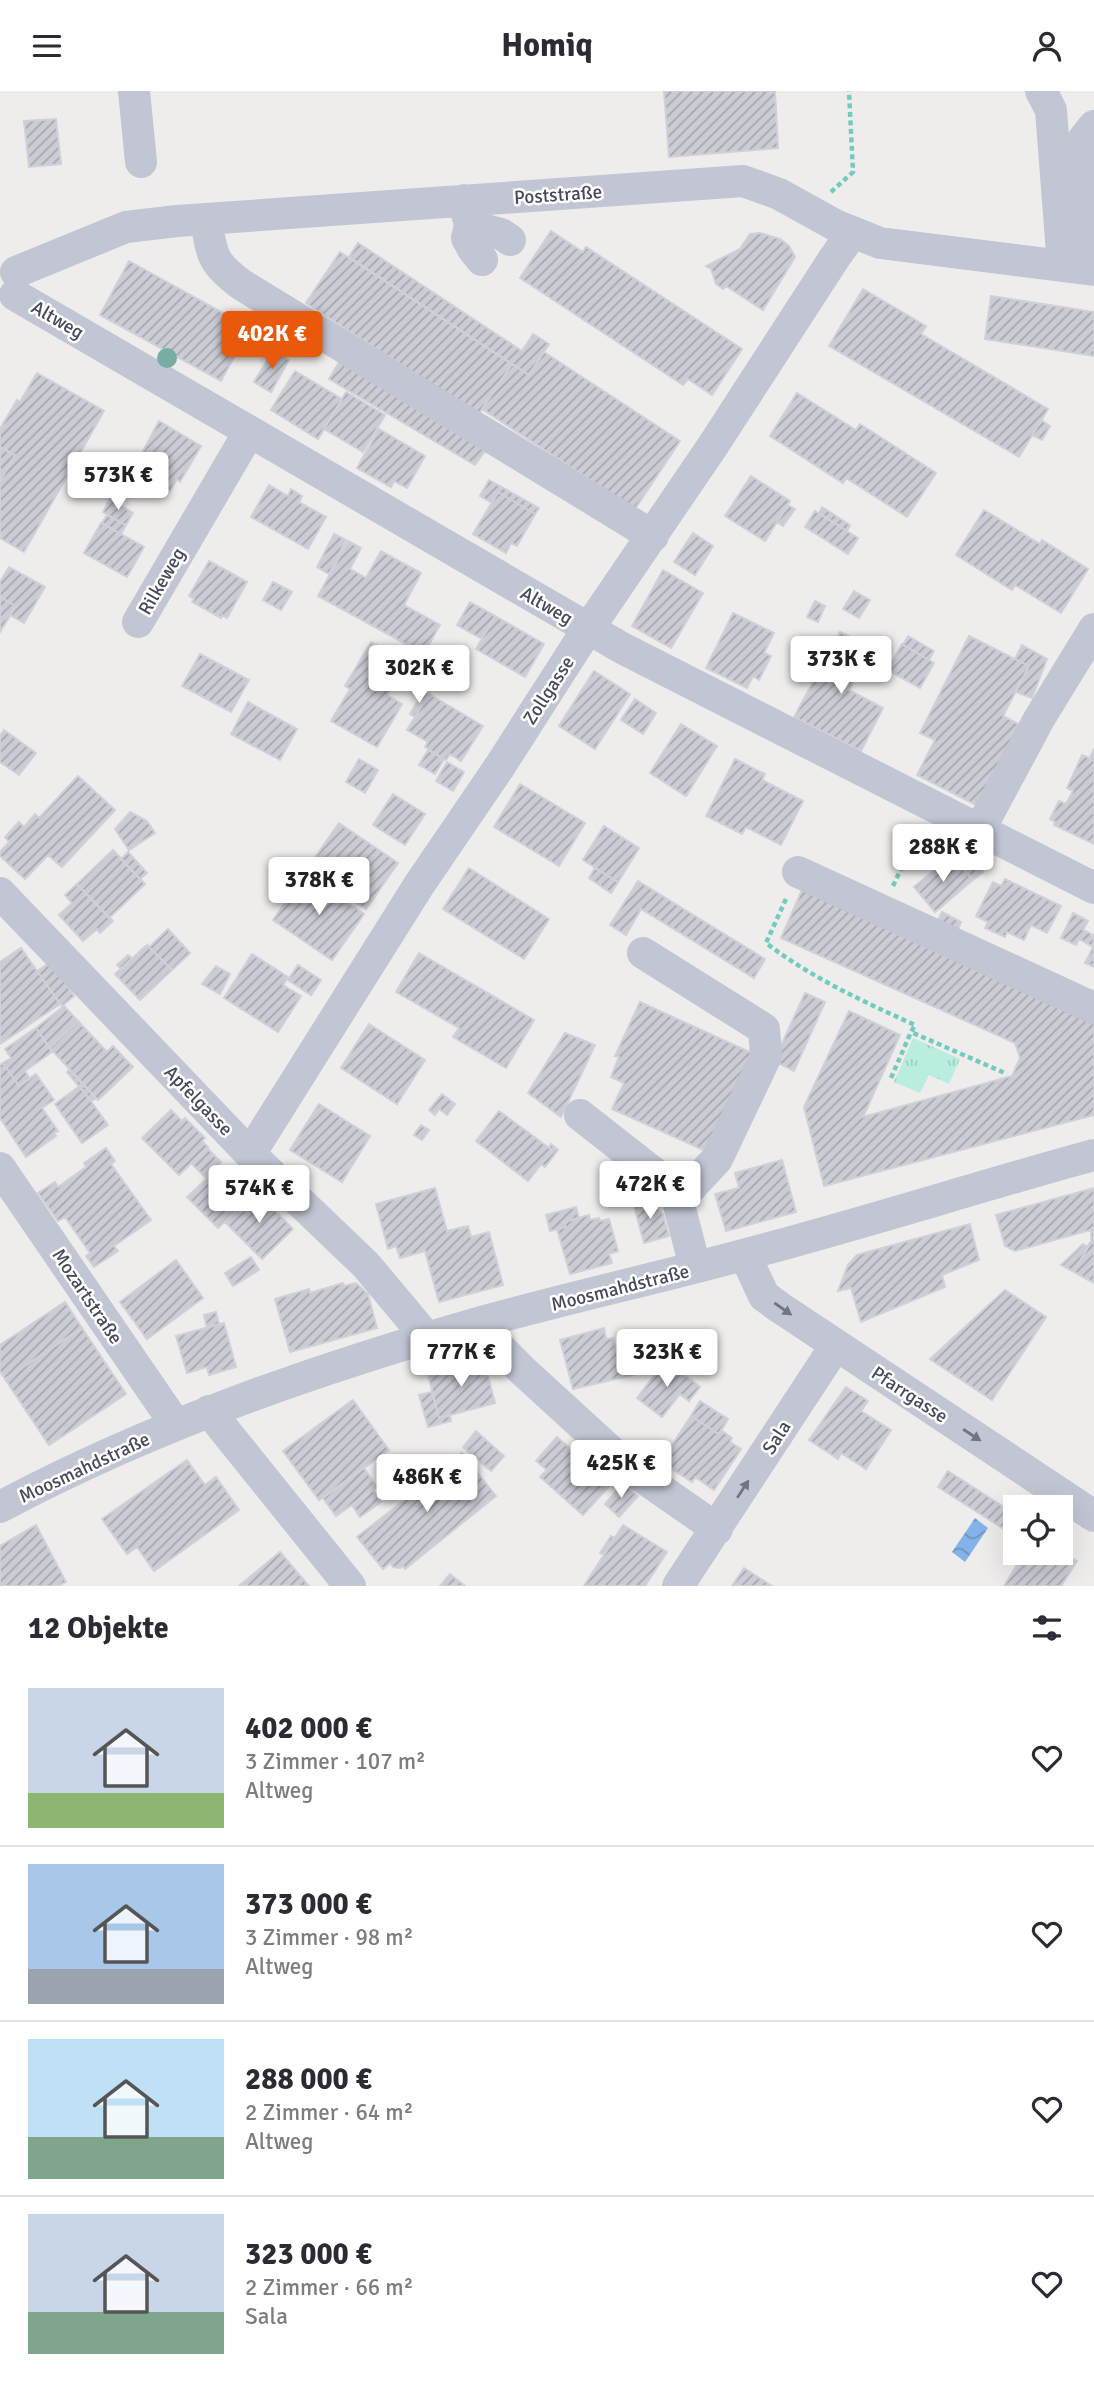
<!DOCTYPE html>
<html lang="de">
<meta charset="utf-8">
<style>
:root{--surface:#fff;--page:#f2f2f3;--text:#2b2b33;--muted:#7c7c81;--line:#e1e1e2;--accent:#ea580c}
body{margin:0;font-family:Signika,sans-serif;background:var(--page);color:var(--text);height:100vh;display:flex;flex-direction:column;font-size:26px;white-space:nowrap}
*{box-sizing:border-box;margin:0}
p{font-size:23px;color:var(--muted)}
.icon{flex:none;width:38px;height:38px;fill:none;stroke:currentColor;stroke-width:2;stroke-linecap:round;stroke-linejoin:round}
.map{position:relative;height:1495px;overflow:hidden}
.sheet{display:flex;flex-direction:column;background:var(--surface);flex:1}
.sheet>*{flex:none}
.buttons{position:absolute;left:1003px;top:1404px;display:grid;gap:14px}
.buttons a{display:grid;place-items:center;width:70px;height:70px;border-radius:0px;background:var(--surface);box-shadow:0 7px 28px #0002;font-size:35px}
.price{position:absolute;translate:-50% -60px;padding:0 16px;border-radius:7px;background:#fff;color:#222;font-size:23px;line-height:46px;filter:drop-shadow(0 2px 4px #0008)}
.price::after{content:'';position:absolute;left:50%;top:42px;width:21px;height:16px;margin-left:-10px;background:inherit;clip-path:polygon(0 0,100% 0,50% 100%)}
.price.active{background:var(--accent);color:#fff}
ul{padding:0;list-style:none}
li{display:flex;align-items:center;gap:21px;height:175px;padding:0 28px}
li+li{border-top:2px solid var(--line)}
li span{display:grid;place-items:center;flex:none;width:196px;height:140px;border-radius:0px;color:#555}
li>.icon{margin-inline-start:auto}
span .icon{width:84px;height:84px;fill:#fffc;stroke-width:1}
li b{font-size:30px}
h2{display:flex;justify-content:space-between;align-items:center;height:84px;padding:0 28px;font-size:30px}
header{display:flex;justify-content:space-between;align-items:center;height:91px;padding:0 28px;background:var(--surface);font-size:32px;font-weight:800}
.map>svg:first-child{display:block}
.park{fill:url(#park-tufts)}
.water{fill:url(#water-waves)}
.building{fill:url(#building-hatch);stroke:#d0d0d8;stroke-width:2}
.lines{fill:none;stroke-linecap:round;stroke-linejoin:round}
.path{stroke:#71cbbf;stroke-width:4.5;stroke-dasharray:5 3.5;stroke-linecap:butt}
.minor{stroke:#c2c5d3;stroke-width:32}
.tree{fill:#78ada4}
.oneway{fill:#707484}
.labels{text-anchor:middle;stroke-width:5;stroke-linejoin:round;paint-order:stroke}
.street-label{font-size:19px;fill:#444859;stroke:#fff}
</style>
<header><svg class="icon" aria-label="menu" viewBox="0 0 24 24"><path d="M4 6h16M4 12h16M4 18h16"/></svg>Homiq<svg class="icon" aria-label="person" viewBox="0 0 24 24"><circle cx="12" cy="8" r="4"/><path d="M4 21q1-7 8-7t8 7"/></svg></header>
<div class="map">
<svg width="1094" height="1495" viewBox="0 0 1094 1495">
<defs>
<pattern id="park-tufts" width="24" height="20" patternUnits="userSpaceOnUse" patternTransform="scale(1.75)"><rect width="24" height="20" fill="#b9ede0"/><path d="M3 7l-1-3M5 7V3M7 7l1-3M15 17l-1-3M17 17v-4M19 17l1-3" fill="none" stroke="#a0cdc2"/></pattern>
<pattern id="water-waves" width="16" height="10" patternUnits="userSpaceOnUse" patternTransform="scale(1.75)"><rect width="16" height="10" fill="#86b2ea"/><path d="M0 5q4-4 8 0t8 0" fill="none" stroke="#6f93c1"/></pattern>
<pattern id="building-hatch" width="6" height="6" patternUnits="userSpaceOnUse" patternTransform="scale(1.75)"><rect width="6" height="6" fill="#cbccd4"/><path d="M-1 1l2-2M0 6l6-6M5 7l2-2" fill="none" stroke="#a6a8af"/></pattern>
</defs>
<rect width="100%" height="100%" fill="#efedec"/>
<path class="park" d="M 913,947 L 960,968 L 949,993 L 929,984 L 920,1002 L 894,991 Z"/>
<path class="water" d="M 975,1427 L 988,1437 L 965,1471 L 952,1461 Z"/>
<path class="building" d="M 664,0 L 775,0 L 778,57 L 669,66 Z
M 56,28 L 61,73 L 29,76 L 24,30 Z
M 551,140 L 583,161 L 586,156 L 742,258 L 712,304 L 688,288 L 683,294 L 520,187 Z
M 760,142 L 780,148 L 789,155 L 795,166 L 763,219 L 726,195 L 723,198 L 716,193 L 711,178 L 706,175 L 740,158 L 750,143 Z
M 358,152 L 522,260 L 533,243 L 549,253 L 529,284 L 349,166 Z
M 340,161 L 512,273 L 478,324 L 306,212 Z
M 129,170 L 250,237 L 221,290 L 100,224 Z
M 863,198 L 926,235 L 921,243 L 1048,318 L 1019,366 L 829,255 Z
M 991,205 L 1094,221 L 1094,265 L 985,248 Z
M 273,260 L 289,269 L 271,301 L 254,291 Z
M 544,261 L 680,350 L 635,418 L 482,318 L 512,273 L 529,284 Z
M 341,268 L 488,356 L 475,374 L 329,288 Z
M 295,280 L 342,308 L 318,348 L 271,319 Z
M 37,282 L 104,320 L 24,461 L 0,447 L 0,390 L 15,364 L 0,356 L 0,338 L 17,309 L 20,311 Z
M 346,301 L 385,324 L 363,361 L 324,338 Z
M 797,302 L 856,339 L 860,333 L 936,382 L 907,426 L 846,387 L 843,392 L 770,345 Z
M 1041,329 L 1050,335 L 1042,349 L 1032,344 Z
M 159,330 L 201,355 L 180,391 L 177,388 L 170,400 L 133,379 Z
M 379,338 L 425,365 L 407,397 L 394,390 L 391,396 L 357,377 Z
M 0,356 L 15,364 L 0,390 Z
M 108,368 L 114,377 L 98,388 L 92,379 Z
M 751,385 L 790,410 L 765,450 L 725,425 Z
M 489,389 L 539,417 L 535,423 L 498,401 L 492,412 L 480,405 Z
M 269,394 L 288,405 L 291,398 L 302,405 L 299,411 L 326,426 L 308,458 L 251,426 Z
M 498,401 L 535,423 L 517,455 L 511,452 L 506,462 L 473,443 Z
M 110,408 L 133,422 L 126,434 L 103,421 Z
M 788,414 L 795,418 L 783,435 L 777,431 Z
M 822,416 L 850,434 L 847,440 L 819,422 Z
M 984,419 L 1040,453 L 1042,449 L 1088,478 L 1061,522 L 1015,494 L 1012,499 L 956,464 Z
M 815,420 L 858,447 L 848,463 L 805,436 Z
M 107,424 L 126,434 L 121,443 L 102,432 Z
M 101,432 L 144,456 L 127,486 L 84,462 Z
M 693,442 L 713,455 L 695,484 L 674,471 Z
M 334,443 L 346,449 L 329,483 L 317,476 Z
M 348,450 L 361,457 L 350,478 L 366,487 L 381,460 L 421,482 L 404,514 L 440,534 L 424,563 L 318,505 Z
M 209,470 L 247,491 L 227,527 L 222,524 L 221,527 L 192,511 L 194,508 L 189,505 Z
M 9,476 L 45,496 L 24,532 L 10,524 L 16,515 L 0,506 L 0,491 Z
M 663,479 L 703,502 L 671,557 L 632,535 Z
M 273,491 L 292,501 L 281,519 L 263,509 Z
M 854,500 L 870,509 L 859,527 L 843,518 Z
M 0,506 L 16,515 L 0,541 Z
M 815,510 L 825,515 L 818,531 L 807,526 Z
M 470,511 L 495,525 L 482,548 L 457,534 Z
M 733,522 L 774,542 L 764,562 L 771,565 L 759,589 L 753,585 L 747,597 L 706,577 Z
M 495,525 L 544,553 L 525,586 L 476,558 Z
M 840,541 L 871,556 L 849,599 L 883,617 L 861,660 L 794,626 Z
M 908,545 L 934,560 L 929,569 L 903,554 Z
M 969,545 L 1029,575 L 1003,625 L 1020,634 L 978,715 L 917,684 L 935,649 L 920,642 Z
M 371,551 L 395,564 L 383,585 L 394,591 L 387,604 L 402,613 L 377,656 L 331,630 L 350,598 L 345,595 Z
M 902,553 L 934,572 L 920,597 L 887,579 Z
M 1022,554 L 1047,568 L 1032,607 L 1016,601 L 1029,575 L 1015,568 Z
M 200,563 L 249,589 L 231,621 L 182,595 Z
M 594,580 L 630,603 L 595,658 L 559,635 Z
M 422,603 L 428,604 L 415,626 L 410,623 Z
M 429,603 L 483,635 L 461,670 L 450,663 L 446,669 L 444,668 L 425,656 L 428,651 L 407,639 Z
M 635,608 L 656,622 L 643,643 L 621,629 Z
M 248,611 L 297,638 L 280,669 L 231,643 Z
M 681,633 L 717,655 L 686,705 L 650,682 Z
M 4,639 L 36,662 L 19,684 L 0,671 L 0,645 Z
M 1094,658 L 1094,753 L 1054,734 L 1055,731 L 1050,728 L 1059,710 L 1066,713 L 1073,700 L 1067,697 L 1082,664 L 1090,667 Z
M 428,659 L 444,668 L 435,683 L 419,674 Z
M 359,668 L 378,679 L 365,702 L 346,691 Z
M 735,668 L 765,683 L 762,689 L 803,710 L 781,754 L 746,736 L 742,743 L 706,725 Z
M 447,671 L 464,681 L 453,700 L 436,690 Z
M 78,685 L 115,719 L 62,776 L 48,764 L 25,788 L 0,765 L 0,761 L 9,751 L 5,746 L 19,731 L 24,736 L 35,723 L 39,727 Z
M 520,693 L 585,732 L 559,775 L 494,736 Z
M 393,703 L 425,723 L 405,754 L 373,734 Z
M 130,721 L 147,730 L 155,742 L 129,759 L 115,738 Z
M 339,732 L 398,772 L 366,818 L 307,778 Z
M 604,735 L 639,757 L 618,791 L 583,769 Z
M 113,759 L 145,793 L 109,827 L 77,793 Z
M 128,761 L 147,782 L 140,788 L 121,768 Z
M 969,764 L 983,781 L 973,789 L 959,773 Z
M 952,765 L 973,789 L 935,821 L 914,796 Z
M 469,777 L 549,828 L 524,868 L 443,818 Z
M 595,777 L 618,791 L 611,802 L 589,787 Z
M 305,783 L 364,823 L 332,869 L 273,829 Z
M 1005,788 L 1061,815 L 1047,842 L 1031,834 L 1024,849 L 1007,841 L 1005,846 L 985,837 L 988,831 L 976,825 L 993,791 L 1001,795 Z
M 638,790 L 765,868 L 754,887 L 641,818 L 626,844 L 610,834 Z
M 77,793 L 113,830 L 100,842 L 97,838 L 83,850 L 59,824 L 72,812 L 65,804 Z
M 804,794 L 1094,926 L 1094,1024 L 824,1095 L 804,1016 L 849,920 L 900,944 L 863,1026 L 1012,985 L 1020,967 L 1015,952 L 781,847 Z
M 942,821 L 961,831 L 957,841 L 937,832 Z
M 1073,822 L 1088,830 L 1083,839 L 1094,844 L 1093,856 L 1079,848 L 1076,854 L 1061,847 Z
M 168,838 L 190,862 L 172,879 L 149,856 Z
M 147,854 L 172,879 L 140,909 L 115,883 Z
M 1094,854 L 1094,876 L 1085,872 Z
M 21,857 L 60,913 L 0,953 L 0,871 Z
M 419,862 L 534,929 L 506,977 L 453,946 L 459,937 L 396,901 Z
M 252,863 L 288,886 L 283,894 L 301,905 L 278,941 L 224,907 Z
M 128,864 L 132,867 L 121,878 L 117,874 Z
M 51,871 L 74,905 L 62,915 L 37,880 Z
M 298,874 L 321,889 L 311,904 L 288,889 Z
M 216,875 L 230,883 L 220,903 L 202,893 Z
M 805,902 L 825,911 L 794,980 L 774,970 Z
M 640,911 L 754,963 L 710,1062 L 612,1018 L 624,992 L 611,986 L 619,966 L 615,965 Z
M 64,915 L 78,930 L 50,957 L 36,937 Z
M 78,930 L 107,961 L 113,955 L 133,976 L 98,1009 L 50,957 Z
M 369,933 L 425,969 L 397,1013 L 341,977 Z
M 36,937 L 52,961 L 25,980 L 30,988 L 19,995 L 3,972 L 11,967 L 5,958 Z
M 565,942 L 595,954 L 561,1026 L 528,1002 Z
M 3,972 L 19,995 L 36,983 L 54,1009 L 42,1017 L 58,1040 L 54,1042 L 56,1045 L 26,1066 L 0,1027 L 0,974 Z
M 69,979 L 96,1007 L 91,1010 L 67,981 Z
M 80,995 L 108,1034 L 82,1052 L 55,1013 Z
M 442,1003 L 455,1013 L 447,1024 L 439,1018 L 435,1024 L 429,1019 Z
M 319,1013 L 370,1045 L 342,1091 L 290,1059 Z
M 171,1019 L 182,1030 L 185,1027 L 205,1047 L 202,1050 L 208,1056 L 179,1084 L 142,1047 Z
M 499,1020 L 552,1059 L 528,1090 L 476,1050 Z
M 421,1034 L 429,1039 L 422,1049 L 414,1044 Z
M 551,1053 L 558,1059 L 545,1076 L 541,1073 L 552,1059 L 549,1057 Z
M 106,1057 L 115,1070 L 111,1073 L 151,1129 L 114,1155 L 118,1160 L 94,1176 L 86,1165 L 90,1162 L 65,1126 L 58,1130 L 38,1102 L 55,1091 L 58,1096 L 86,1076 L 84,1072 Z
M 208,1058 L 221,1071 L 205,1086 L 192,1073 Z
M 782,1069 L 796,1121 L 726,1140 L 715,1103 L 739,1097 L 735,1082 Z
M 219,1076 L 249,1107 L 218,1137 L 187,1106 Z
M 435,1097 L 447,1140 L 468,1135 L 471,1146 L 489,1141 L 503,1194 L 439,1211 L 425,1160 L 400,1167 L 396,1155 L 388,1158 L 376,1113 Z
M 1094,1097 L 1094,1138 L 1015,1160 L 1005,1155 L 996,1124 Z
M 256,1100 L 293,1138 L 262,1168 L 225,1131 Z
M 641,1106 L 663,1123 L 669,1145 L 644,1152 L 632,1108 Z
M 576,1116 L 579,1127 L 564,1131 L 566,1136 L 550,1140 L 546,1124 Z
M 589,1124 L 590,1129 L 599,1127 L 600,1130 L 609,1128 L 618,1160 L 609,1163 L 612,1172 L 570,1183 L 557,1138 L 566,1136 L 564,1131 Z
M 970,1133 L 979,1169 L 942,1184 L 945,1196 L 861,1231 L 851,1197 L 838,1200 L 848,1174 L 857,1164 Z
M 1091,1138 L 1094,1138 L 1094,1192 L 1074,1181 L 1091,1150 Z
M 1083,1153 L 1088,1156 L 1074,1181 L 1061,1174 Z
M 251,1166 L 259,1179 L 233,1195 L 225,1182 Z
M 176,1169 L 203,1207 L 147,1248 L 120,1211 Z
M 343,1192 L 344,1195 L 356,1192 L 368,1203 L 377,1237 L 290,1261 L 275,1208 L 309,1198 L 310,1202 Z
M 1005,1199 L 1046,1226 L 992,1309 L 930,1268 Z
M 65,1211 L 82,1237 L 5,1288 L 0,1280 L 0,1254 Z
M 216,1221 L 219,1233 L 207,1237 L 204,1224 Z
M 224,1232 L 236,1276 L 209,1284 L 207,1276 L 187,1282 L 176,1245 Z
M 82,1237 L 126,1303 L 49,1354 L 5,1288 Z
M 604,1237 L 606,1248 L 613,1247 L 618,1265 L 627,1263 L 633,1284 L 573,1298 L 560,1249 Z
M 484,1269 L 495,1312 L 439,1327 L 428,1284 Z
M 666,1269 L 700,1296 L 689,1310 L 680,1303 L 662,1326 L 637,1307 Z
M 846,1296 L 868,1310 L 861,1320 L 891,1339 L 866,1378 L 841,1362 L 838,1368 L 809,1349 Z
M 432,1301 L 439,1327 L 450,1325 L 451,1330 L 428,1336 L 419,1304 Z
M 353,1309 L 389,1359 L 319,1409 L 283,1360 Z
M 700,1310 L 728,1328 L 719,1343 L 691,1325 Z
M 691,1325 L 719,1343 L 721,1339 L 732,1347 L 730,1351 L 741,1358 L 714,1399 L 695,1386 L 692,1391 L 661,1371 Z
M 476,1340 L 504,1365 L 491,1380 L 463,1356 Z
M 557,1346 L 611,1393 L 583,1424 L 540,1386 L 547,1379 L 536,1370 Z
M 462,1362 L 496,1405 L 405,1478 L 403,1475 L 400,1477 L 393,1476 L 390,1472 L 383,1478 L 357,1446 L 407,1407 L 402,1401 L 441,1371 L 445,1375 Z
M 187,1369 L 205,1394 L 216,1386 L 239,1419 L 154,1480 L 137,1456 L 127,1463 L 102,1428 Z
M 364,1377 L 377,1396 L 336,1425 L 323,1407 Z
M 948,1380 L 1015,1423 L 1015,1434 L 1010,1442 L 938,1396 Z
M 623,1392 L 638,1405 L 619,1426 L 605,1413 Z
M 373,1399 L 381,1411 L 360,1426 L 352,1414 Z
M 36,1434 L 66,1491 L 58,1495 L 0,1495 L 0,1455 Z
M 623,1434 L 667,1461 L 645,1495 L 584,1495 Z
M 611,1445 L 615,1447 L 604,1464 L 600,1462 Z
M 1060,1460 L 1077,1470 L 1061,1495 L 1004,1495 L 1025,1461 Z
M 280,1461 L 309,1495 L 239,1495 Z
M 744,1477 L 772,1495 L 732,1495 Z
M 450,1483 L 465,1495 L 440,1495 Z"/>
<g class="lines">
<path class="path" d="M 831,101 L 853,81 L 849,0
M 893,795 L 906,767
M 786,808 L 766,852 C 812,887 862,910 915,934 L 911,941 L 1007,983
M 891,987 L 911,941"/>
<path class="minor" d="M 134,0 L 141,71
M 1041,0 L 1051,19 L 1063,175
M 464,109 L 470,135 L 467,147 L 473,158 L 482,169
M 206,128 C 212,164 211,171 242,194 L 653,445
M 470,135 L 501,143 L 510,149
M 1087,178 L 1081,65 L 1083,49 L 1094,35
M 16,181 L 126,136 L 177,130 L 743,90 L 779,103 L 835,134 L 880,152 L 1094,179
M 15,204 L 622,557 L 1094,797
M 138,531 L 249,341
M 979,740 L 1039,628 L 1094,538
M 798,781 L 1094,917
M 0,802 L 250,1063 L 366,1174 L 427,1247
M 643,862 L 764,938 L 766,965 L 717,1068 L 678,1110 L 695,1176
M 580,1024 L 663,1089 L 678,1110
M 250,1063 L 419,794 L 500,675 L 578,553 L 714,353 L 835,166 L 853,141
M 0,1077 L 176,1334
M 745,1164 L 764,1205 L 779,1216 L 1094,1425
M 476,1233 L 523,1280 L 628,1376 L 717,1438
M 209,1320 L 350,1495
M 0,1416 C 150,1336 311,1280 474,1233 C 563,1208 654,1188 743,1164 C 861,1133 977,1096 1094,1064
M 678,1495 L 836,1254"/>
</g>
<circle class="tree" cx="167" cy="267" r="10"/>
<defs><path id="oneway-solid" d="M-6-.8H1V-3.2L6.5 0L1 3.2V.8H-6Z" transform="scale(1.75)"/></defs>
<g class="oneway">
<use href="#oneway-solid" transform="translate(783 1218) rotate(35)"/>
<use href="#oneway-solid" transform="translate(972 1344) rotate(33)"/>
<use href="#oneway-solid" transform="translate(743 1398) rotate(-57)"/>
</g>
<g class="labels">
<g class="street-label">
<text transform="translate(558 103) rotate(-4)" y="7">Poststraße</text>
<text transform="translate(58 228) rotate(30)" y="7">Altweg</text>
<text transform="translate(161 490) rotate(-60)" y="7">Rilkeweg</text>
<text transform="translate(547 514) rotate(30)" y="7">Altweg</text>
<text transform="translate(548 599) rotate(-57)" y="7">Zollgasse</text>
<text transform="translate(199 1009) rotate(46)" y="7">Apfelgasse</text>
<text transform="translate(620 1196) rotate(-14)" y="7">Moosmahdstraße</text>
<text transform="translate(88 1205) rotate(56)" y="7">Mozartstraße</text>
<text transform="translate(910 1303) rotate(33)" y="7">Pfarrgasse</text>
<text transform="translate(776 1346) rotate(-57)" y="7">Sala</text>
<text transform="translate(84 1376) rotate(-25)" y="7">Moosmahdstraße</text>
</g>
</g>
</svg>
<div class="buttons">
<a><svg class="icon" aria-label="locate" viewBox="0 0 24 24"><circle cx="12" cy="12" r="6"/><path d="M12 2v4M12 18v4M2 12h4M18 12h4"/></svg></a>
</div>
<b class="price active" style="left:272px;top:280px">402K €</b>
<b class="price" style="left:118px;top:421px">573K €</b>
<b class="price" style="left:841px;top:605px">373K €</b>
<b class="price" style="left:419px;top:614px">302K €</b>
<b class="price" style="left:943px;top:793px">288K €</b>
<b class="price" style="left:319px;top:826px">378K €</b>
<b class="price" style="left:650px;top:1130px">472K €</b>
<b class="price" style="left:259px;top:1134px">574K €</b>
<b class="price" style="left:461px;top:1298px">777K €</b>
<b class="price" style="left:667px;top:1298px">323K €</b>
<b class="price" style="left:621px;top:1409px">425K €</b>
<b class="price" style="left:427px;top:1423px">486K €</b>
</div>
<section class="sheet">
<h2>12 Objekte<svg class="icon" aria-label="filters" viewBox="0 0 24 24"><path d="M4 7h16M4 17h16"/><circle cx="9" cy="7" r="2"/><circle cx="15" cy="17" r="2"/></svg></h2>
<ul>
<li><span style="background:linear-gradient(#c9d6e8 75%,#8fb573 0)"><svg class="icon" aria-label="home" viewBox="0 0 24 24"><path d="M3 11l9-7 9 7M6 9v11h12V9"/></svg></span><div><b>402 000 €</b><p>3 Zimmer · 107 m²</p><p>Altweg</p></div><svg class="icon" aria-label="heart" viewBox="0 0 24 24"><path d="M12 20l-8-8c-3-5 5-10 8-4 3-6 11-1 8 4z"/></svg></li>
<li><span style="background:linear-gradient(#a9c7e8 75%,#9aa5b1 0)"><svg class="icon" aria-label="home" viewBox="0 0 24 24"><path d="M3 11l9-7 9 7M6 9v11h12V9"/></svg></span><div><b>373 000 €</b><p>3 Zimmer · 98 m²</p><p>Altweg</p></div><svg class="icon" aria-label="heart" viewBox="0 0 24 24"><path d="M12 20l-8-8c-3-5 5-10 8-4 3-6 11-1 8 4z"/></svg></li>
<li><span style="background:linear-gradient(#bfe0f5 70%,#7fa58c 0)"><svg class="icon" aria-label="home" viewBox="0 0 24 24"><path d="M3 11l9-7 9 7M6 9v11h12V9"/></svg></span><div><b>288 000 €</b><p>2 Zimmer · 64 m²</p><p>Altweg</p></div><svg class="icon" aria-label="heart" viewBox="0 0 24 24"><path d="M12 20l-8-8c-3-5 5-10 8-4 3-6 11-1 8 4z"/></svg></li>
<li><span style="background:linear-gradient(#c9d6e8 70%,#7fa58c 0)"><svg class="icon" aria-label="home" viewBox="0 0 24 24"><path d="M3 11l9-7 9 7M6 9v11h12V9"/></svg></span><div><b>323 000 €</b><p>2 Zimmer · 66 m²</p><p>Sala</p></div><svg class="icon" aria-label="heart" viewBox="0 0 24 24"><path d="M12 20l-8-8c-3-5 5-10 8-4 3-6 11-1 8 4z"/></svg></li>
</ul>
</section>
